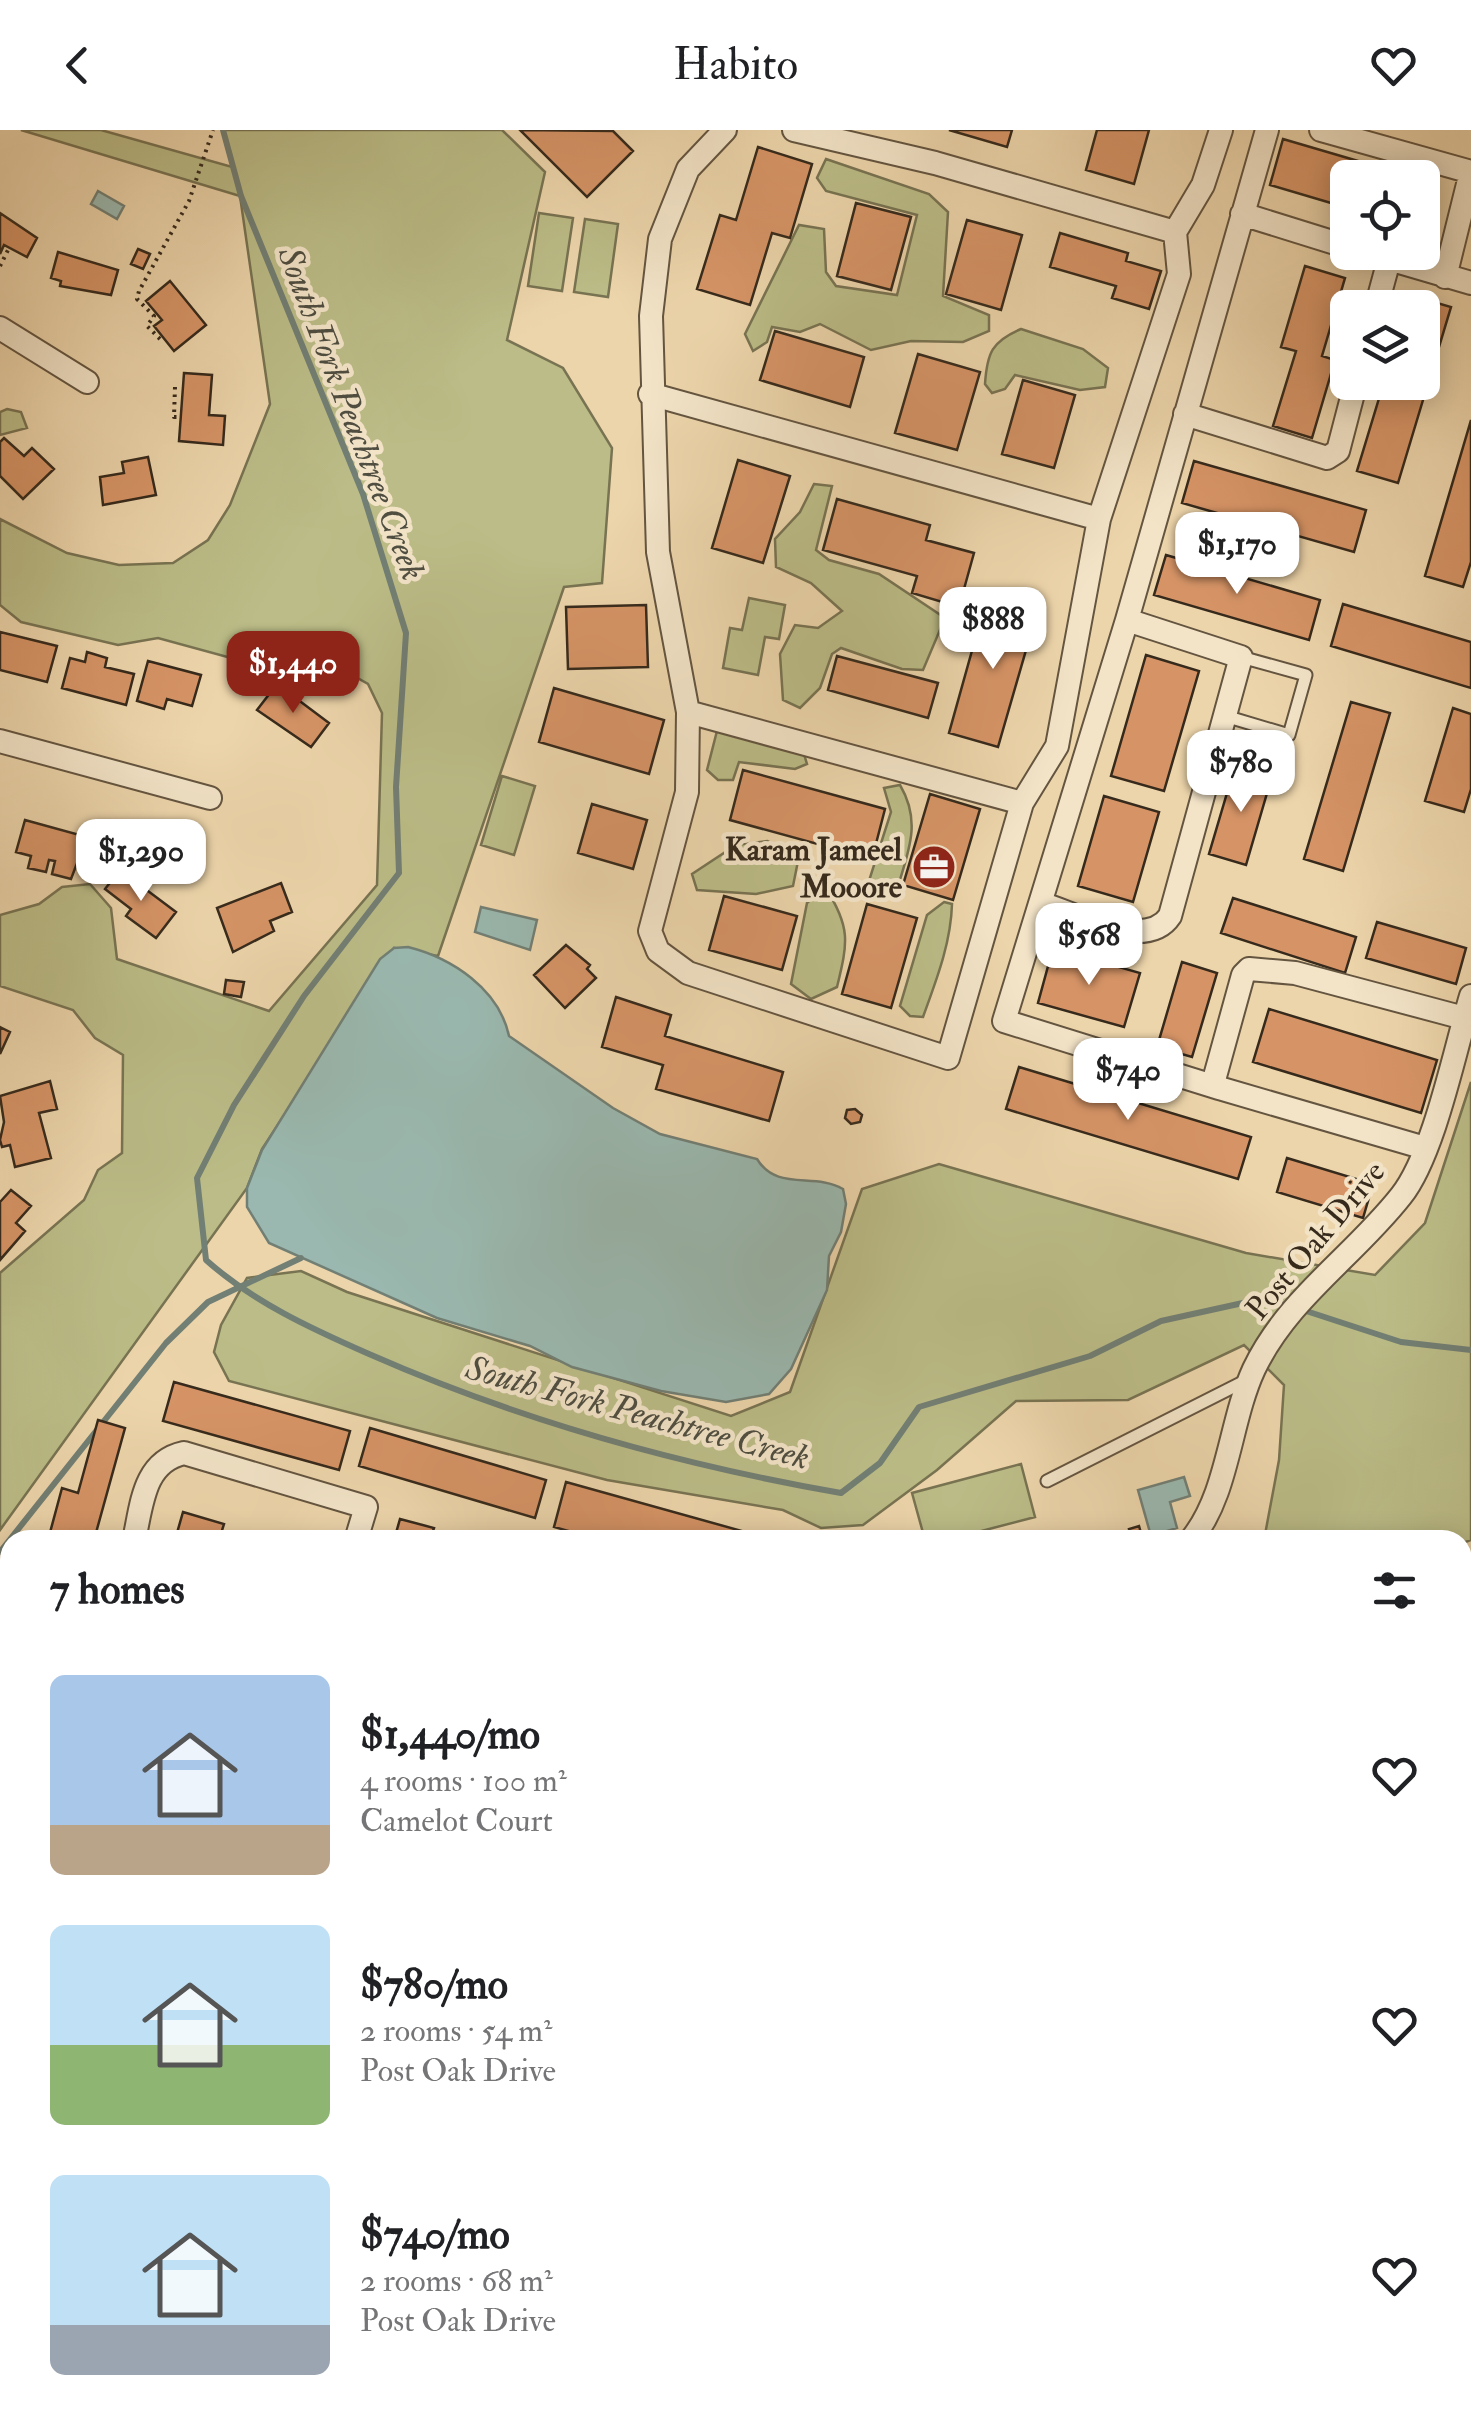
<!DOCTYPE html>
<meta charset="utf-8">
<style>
:root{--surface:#fff;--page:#f6f6f6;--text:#202124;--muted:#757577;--accent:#8f2418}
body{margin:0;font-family:"IM FELL Double Pica",serif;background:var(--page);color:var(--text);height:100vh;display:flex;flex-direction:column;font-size:38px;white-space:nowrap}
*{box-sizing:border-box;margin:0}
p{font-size:32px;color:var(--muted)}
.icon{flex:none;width:55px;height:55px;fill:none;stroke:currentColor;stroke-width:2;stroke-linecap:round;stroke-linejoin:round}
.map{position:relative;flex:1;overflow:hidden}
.side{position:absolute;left:0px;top:1400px;width:1472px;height:890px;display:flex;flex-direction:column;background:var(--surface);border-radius:30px 30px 0 0;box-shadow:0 5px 25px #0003}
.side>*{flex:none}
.fabs{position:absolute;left:1330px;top:30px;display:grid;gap:20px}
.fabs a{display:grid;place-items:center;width:110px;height:110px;border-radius:15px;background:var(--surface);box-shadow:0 5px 25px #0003;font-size:50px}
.price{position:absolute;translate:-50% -85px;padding:0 22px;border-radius:20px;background:#fff;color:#222;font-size:32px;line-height:65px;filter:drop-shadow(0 2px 5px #0008)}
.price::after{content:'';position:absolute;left:50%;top:60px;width:30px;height:22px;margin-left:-15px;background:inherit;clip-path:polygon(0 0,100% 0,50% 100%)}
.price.selected{background:var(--accent);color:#fff}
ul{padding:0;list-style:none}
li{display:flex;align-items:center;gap:30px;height:250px;padding:0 50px}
li span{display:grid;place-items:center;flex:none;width:280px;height:200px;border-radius:15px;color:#555}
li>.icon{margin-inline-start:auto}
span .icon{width:120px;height:120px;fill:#fffc;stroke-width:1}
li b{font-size:42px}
h2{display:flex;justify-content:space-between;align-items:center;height:120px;padding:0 50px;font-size:42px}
header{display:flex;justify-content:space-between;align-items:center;height:130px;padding:0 50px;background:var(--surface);font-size:45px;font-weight:600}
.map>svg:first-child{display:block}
.green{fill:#bbbc87;stroke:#787352;stroke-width:2.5}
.water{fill:#9ab8af;stroke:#727f74;stroke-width:2.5}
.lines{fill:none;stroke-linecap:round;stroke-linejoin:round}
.stream{stroke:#727f74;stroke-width:6}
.building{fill:#d69466;stroke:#362a1c;stroke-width:2.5}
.lane-casing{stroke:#645540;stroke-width:15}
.street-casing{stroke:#645540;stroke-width:26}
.secondary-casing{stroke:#362a1c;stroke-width:34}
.highway-casing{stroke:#362a1c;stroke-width:44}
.path{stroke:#362a1c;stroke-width:4;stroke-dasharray:2.5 5;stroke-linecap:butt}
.lane{stroke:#f3e4c8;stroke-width:11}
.street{stroke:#f3e4c8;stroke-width:22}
.secondary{stroke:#f3e4c8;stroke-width:30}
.highway{stroke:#edd5ab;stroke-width:40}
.labels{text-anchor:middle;stroke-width:9;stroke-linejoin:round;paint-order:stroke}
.poi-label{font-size:32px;font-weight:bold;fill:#362a1c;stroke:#f3e4c8;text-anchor:end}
.street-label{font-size:32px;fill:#362a1c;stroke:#f3e4c8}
.water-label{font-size:35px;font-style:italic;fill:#4f4e41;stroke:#f3e4c8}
</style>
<header><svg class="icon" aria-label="back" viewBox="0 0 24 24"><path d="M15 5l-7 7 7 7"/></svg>Habito<svg class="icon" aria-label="heart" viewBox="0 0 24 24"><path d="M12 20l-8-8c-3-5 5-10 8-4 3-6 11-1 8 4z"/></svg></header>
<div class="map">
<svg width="1471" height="2290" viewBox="0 0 1471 2290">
<rect width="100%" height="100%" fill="#edd5ab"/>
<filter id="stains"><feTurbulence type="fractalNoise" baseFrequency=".002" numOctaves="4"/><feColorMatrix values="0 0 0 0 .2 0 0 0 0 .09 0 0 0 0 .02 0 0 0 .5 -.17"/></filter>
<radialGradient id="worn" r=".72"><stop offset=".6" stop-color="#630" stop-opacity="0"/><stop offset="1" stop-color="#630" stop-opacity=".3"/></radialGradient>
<path class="green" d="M 21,0 L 101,0 L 232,37 L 223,0 L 502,0 L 545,42 L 507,210 L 563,238 L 612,318 L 602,453 L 564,457 L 438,826 L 394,818 L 262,1019 L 247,1058 L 0,1400 L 0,1143 L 84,1070 L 98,1040 L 122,1023 L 123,925 L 95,908 L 73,880 L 0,856 L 0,785 L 39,774 L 62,757 L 90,754 L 111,778 L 117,829 L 269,881 L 377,755 L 382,583 L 368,554 L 320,527 L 253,534 L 158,508 L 118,515 L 21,492 L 0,475 L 0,389 L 67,423 L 119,435 L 173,433 L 208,410 L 230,375 L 270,274 L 240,66 Z
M 826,29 L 929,64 L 948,82 L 943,166 L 989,185 L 989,201 L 963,212 L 911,211 L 871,220 L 820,194 L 800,202 L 772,197 L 767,212 L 753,221 L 745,204 L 799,95 L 824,99 L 826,142 L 836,156 L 897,165 L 917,85 L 826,61 L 817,48 Z
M 539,83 L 573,88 L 562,161 L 528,156 Z
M 585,89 L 618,94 L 608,167 L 574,162 Z
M 1021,199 L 1083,219 L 1108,238 L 1105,257 L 1080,260 L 1015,245 L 1005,259 L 992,263 L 985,254 C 987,223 992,211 1021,199 Z
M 7,279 L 21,282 L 27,298 L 0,305 L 0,282 Z
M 814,354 L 832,356 L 816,420 L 829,430 L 879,444 L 945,488 L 923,540 L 902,539 L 841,518 L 832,524 L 820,558 L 800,578 L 783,570 L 780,524 L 795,495 L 818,498 L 842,481 L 811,453 L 776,437 L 775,409 L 800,382 Z
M 749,468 L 785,475 L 779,509 L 765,507 L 758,545 L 723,538 L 730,498 L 742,500 Z
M 718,597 L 803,621 L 807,634 L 795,639 L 739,632 L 733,650 L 718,650 L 707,640 Z
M 502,646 L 535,656 L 514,725 L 481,715 Z
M 900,655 C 923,694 907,724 895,766 L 881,770 L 867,757 L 891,682 L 884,658 Z
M 767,711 L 799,726 L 793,756 L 756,764 L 697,760 L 692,744 L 736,715 Z
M 825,757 C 851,797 848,812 837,857 L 811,869 L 791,854 L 807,773 Z
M 944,772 L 952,774 C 951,813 936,851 923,887 L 910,886 L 900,876 L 927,785 Z
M 1471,952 L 1471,1410 L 1463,1413 L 1264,1410 L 1279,1330 L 1284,1255 L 1244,1215 L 1128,1270 L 1016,1271 L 937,1340 L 863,1395 L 821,1398 L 783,1380 L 607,1350 L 229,1251 L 214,1222 L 221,1195 L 247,1148 L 301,1141 L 347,1162 L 731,1286 L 790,1262 L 862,1059 L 939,1034 L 1246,1123 L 1375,1145 L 1425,1093 Z
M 1021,1334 L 1035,1387 L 947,1410 L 925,1410 L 912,1363 Z
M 10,1805 L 10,1879 L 0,1882 L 0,1808 Z"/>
<path class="water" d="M 98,61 L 124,76 L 117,89 L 91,74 Z
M 481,777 L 537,790 L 530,820 L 475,802 Z
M 408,817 C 452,828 499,859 509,906 L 613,978 L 660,1004 L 757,1029 C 777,1062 814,1042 843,1059 L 846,1074 L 841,1102 L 829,1126 L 827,1160 L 791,1239 L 769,1264 L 726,1272 L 661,1261 L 572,1237 L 530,1216 L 437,1188 L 269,1113 L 247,1077 L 247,1058 L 262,1020 L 380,829 L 394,818 Z
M 1184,1347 L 1190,1366 L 1170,1372 L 1177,1398 L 1151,1406 L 1138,1360 Z"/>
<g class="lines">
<path class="stream" d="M 223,0 L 241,66 L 363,364 L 406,503 L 396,657 L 399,743 L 304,866 L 234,975 L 197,1048 L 206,1130 C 253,1172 312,1199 369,1224 C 519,1290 681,1335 841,1363 L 880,1333 L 919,1277 L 1090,1226 L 1161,1191 L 1261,1169 L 1288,1176
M 1300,1179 L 1401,1212 L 1471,1220
M 0,1422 L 166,1213 L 208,1172 L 301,1128
M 1254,2290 L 1255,2280"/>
</g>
<path class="building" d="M 520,0 L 613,1 L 633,21 L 587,67 Z
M 949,0 L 1012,0 L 1007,17 Z
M 1097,0 L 1149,0 L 1134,54 L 1086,40 Z
M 1283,9 L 1416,48 L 1348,48 L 1348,78 L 1270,55 Z
M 758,17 L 812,34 L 790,108 L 772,103 L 750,175 L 697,159 L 720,85 L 736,90 Z
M 1422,49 L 1430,52 L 1422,76 Z
M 856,73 L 911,87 L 891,160 L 837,146 Z
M 0,83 L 37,108 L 27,127 L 4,115 L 0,124 Z
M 967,90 L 1022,105 L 1001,180 L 946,164 Z
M 1060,103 L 1128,123 L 1126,131 L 1161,141 L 1149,179 L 1112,168 L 1116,156 L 1050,137 Z
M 138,119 L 150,124 L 143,139 L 131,134 Z
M 58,122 L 118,140 L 111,165 L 60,156 L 61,151 L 51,148 Z
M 1305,136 L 1345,148 L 1322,226 L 1335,230 L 1312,308 L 1273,296 L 1296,221 L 1281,217 Z
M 170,151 L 206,195 L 174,221 L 154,196 L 162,190 L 146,171 Z
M 1410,165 L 1451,177 L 1398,353 L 1357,341 L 1384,252 L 1422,252 L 1422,178 L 1406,178 Z
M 775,201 L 864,227 L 850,277 L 760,250 Z
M 918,224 L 980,242 L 957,320 L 895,303 Z
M 184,243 L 212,245 L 209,285 L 225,286 L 223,315 L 179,311 Z
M 1023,250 L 1075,265 L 1054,338 L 1002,324 Z
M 1471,290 L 1471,432 L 1463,457 L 1425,446 Z
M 4,308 L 24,326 L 32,318 L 54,339 L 23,369 L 0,346 L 0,312 Z
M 148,327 L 156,365 L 103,375 L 100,347 L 124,343 L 122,332 Z
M 738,330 L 790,346 L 763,433 L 712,418 Z
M 1194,331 L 1366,380 L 1354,422 L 1182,373 Z
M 837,369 L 930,395 L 926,410 L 974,423 L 959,477 L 912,463 L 917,446 L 823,420 Z
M 1166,425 L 1320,470 L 1309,510 L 1154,465 Z
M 987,467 L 1037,482 L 998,617 L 949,603 Z
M 1343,474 L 1471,512 L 1471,558 L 1331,516 Z
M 646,475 L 648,537 L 568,539 L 566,477 Z
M 0,502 L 57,516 L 47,552 L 0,540 Z
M 87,522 L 107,528 L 105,537 L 134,544 L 126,575 L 62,558 L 70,528 L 85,532 Z
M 1146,525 L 1199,541 L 1164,661 L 1111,646 Z
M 837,526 L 938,553 L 928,588 L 828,560 Z
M 148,531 L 201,545 L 192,576 L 167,569 L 164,579 L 137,571 Z
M 277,554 L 329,593 L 311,617 L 257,580 Z
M 554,558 L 664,590 L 649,644 L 539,612 Z
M 1351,572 L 1390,583 L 1343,741 L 1304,729 Z
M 1453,578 L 1471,584 L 1471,659 L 1464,682 L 1425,671 Z
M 1235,636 L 1272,646 L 1246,735 L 1209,724 Z
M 743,640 L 885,679 L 872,729 L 730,690 Z
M 930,664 L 980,679 L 953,770 L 903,755 Z
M 1104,666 L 1159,682 L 1133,772 L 1078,756 Z
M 592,674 L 647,690 L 633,739 L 578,723 Z
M 25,690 L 87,707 L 71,749 L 52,744 L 55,731 L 49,730 L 46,742 L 28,738 L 31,726 L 16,722 Z
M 120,740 L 176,782 L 156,808 L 126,786 L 131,779 L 105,759 Z
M 281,753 L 292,782 L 270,791 L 274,801 L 233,822 L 217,778 Z
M 724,766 L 797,786 L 782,840 L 709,820 Z
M 1233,768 L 1356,807 L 1345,843 L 1221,803 Z
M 867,774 L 917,788 L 891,878 L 842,864 Z
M 1377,792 L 1466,818 L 1456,854 L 1366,828 Z
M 566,815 L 590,835 L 587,839 L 596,848 L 565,878 L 534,845 Z
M 1053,818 L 1140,843 L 1124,897 L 1038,873 Z
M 1182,832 L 1217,843 L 1192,927 L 1157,917 Z
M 226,850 L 244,852 L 241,867 L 224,864 Z
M 616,867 L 671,885 L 665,906 L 783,942 L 769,991 L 656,959 L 663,935 L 602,917 Z
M 1269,879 L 1437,930 L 1421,983 L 1253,932 Z
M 0,897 L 10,902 L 0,924 Z
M 1019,937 L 1251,1007 L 1238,1049 L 1006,979 Z
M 50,951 L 57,979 L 39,983 L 51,1028 L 15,1037 L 10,1015 L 2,1017 L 0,1010 L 4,992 L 0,966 Z
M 855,979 L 862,985 L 860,992 L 851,994 L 845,988 L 847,980 Z
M 1287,1028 L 1373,1054 L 1363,1088 L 1277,1062 Z
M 11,1060 L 31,1076 L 16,1093 L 25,1101 L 0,1130 L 0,1072 Z
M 174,1252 L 350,1301 L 339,1340 L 163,1291 Z
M 98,1290 L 125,1298 L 94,1410 L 48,1410 L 62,1358 L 78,1363 Z
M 370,1298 L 546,1350 L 535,1388 L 359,1336 Z
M 566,1352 L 774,1410 L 600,1410 L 554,1397 Z
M 183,1382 L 224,1394 L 219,1410 L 175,1410 Z
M 400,1389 L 434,1398 L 430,1410 L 394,1410 Z
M 1139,1396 L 1143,1410 L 1132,1410 L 1129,1399 Z
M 0,1535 L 10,1538 L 10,1572 L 0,1610 Z
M 27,2280 L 56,2280 L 59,2290 L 30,2290 Z
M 647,2280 L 709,2280 L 706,2290 L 680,2290 Z
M 739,2280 L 807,2280 L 834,2288 L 736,2290 Z
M 887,2280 L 944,2280 L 935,2290 L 878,2290 Z"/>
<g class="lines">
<defs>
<path id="lane" d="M 1225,586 L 1289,605 L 1306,545 L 1241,527
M 1047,1351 L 1247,1250
M 1462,2254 L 1471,2273"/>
<path id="street" d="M 725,0 L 688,39 L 660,109 L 651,186 L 658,422 L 688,582 L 687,662 L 650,801 L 658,821 L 688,843 L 948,928 L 1022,673 L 1057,616 L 1099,389 L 1179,144 L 1175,102 L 935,33 L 794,0
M 1321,0 L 1471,42
M 1242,84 L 1348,117
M 1175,102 L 1203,55 L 1221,0
M 1365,122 L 1471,153
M 1445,147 L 1471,42
M 1376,178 L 1389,130
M 0,198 L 87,252
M 650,264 L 1099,389
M 1185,284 L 1327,328 L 1338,321 L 1356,252
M 688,582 L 1022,673
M 0,611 L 210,668
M 1043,774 C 1076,784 1146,822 1170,786 L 1241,527 L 1127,490
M 1219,958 L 1004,891 L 1127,490 L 1267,0
M 1425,1018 L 1219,958 L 1214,950 L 1243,845 L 1249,839 L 1295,843 L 1464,888
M 134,1410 C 142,1375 143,1332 184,1323 L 366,1377 L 356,1410
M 1191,1410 C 1229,1363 1229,1293 1254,1239 C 1288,1168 1353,1127 1401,1066 C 1434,1025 1455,919 1471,866
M 0,1638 L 10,1641
M 0,1774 L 10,1771
M 1017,2280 L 1026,2290"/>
<path id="secondary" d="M 1462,2232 L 1471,2225
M 1381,2290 L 1397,2280"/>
<path id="highway" d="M 1462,1451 L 1471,1447
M 1462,1541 L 1471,1539
M 1462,1615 L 1471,1613
M 1462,1685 L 1471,1685
M 0,1933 L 10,1930
M 0,2008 L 10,2005"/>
</defs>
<use href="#lane" class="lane-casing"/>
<use href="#street" class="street-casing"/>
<use href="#secondary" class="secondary-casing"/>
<use href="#highway" class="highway-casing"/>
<path class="path" d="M 0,136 L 9,118
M 160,209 L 147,196 L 154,186 L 137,169 L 139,161 L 189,71 L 213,0
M 175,257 L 174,287 L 181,287"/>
<use href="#lane" class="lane"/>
<use href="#street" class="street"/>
<use href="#secondary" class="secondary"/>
<use href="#highway" class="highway"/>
</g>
<defs>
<symbol id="office-disc" viewBox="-11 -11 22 22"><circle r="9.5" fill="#8f2418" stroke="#f3e4c8"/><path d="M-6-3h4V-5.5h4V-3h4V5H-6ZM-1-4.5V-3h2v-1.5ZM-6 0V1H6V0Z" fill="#fff"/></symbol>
</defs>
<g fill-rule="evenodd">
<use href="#office-disc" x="909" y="712" width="50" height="50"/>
</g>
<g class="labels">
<g class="poi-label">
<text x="902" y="730">Karam Jameel<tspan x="902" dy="37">Mooore</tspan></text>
</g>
<g class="street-label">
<text transform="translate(1315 1110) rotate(-50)" y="11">Post Oak Drive</text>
</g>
<g class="water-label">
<text transform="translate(352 283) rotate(69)" y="12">South Fork Peachtree Creek</text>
<text transform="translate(638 1282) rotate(15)" y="12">South Fork Peachtree Creek</text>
</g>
</g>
<rect width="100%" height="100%" filter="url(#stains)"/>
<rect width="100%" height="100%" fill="url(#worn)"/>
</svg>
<div class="fabs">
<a><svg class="icon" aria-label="locate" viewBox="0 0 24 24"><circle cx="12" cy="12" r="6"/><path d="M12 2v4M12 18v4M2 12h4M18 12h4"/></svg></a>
<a><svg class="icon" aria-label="layers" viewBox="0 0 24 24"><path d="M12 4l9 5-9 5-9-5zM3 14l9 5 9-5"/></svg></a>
</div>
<b class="price" style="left:1237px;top:467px">$1,170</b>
<b class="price" style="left:993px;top:542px">$888</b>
<b class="price selected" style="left:293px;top:586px">$1,440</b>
<b class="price" style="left:1241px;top:685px">$780</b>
<b class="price" style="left:141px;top:774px">$1,290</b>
<b class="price" style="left:1089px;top:858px">$568</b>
<b class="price" style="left:1128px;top:993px">$740</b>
<section class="side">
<h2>7 homes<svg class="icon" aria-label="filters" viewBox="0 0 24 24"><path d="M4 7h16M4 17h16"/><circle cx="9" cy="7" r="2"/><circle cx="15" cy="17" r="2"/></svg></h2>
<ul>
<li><span style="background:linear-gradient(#a9c7e8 75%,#b9a48a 0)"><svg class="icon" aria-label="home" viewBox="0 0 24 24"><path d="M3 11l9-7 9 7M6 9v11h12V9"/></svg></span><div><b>$1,440/mo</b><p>4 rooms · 100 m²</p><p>Camelot Court</p></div><svg class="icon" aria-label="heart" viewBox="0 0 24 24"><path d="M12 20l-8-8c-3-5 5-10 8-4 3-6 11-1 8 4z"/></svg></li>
<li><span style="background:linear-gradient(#bfe0f5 60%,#8fb573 0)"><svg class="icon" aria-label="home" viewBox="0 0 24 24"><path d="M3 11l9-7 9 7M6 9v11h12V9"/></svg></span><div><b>$780/mo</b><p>2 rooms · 54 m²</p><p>Post Oak Drive</p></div><svg class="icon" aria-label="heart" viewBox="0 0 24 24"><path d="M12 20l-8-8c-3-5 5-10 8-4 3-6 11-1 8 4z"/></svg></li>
<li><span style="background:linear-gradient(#bfe0f5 75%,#9aa5b1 0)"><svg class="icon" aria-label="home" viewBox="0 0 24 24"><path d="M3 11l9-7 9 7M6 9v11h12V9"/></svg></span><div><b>$740/mo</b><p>2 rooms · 68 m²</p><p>Post Oak Drive</p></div><svg class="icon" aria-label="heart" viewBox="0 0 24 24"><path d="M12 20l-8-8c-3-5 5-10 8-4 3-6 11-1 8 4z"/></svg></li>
</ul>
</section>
</div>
